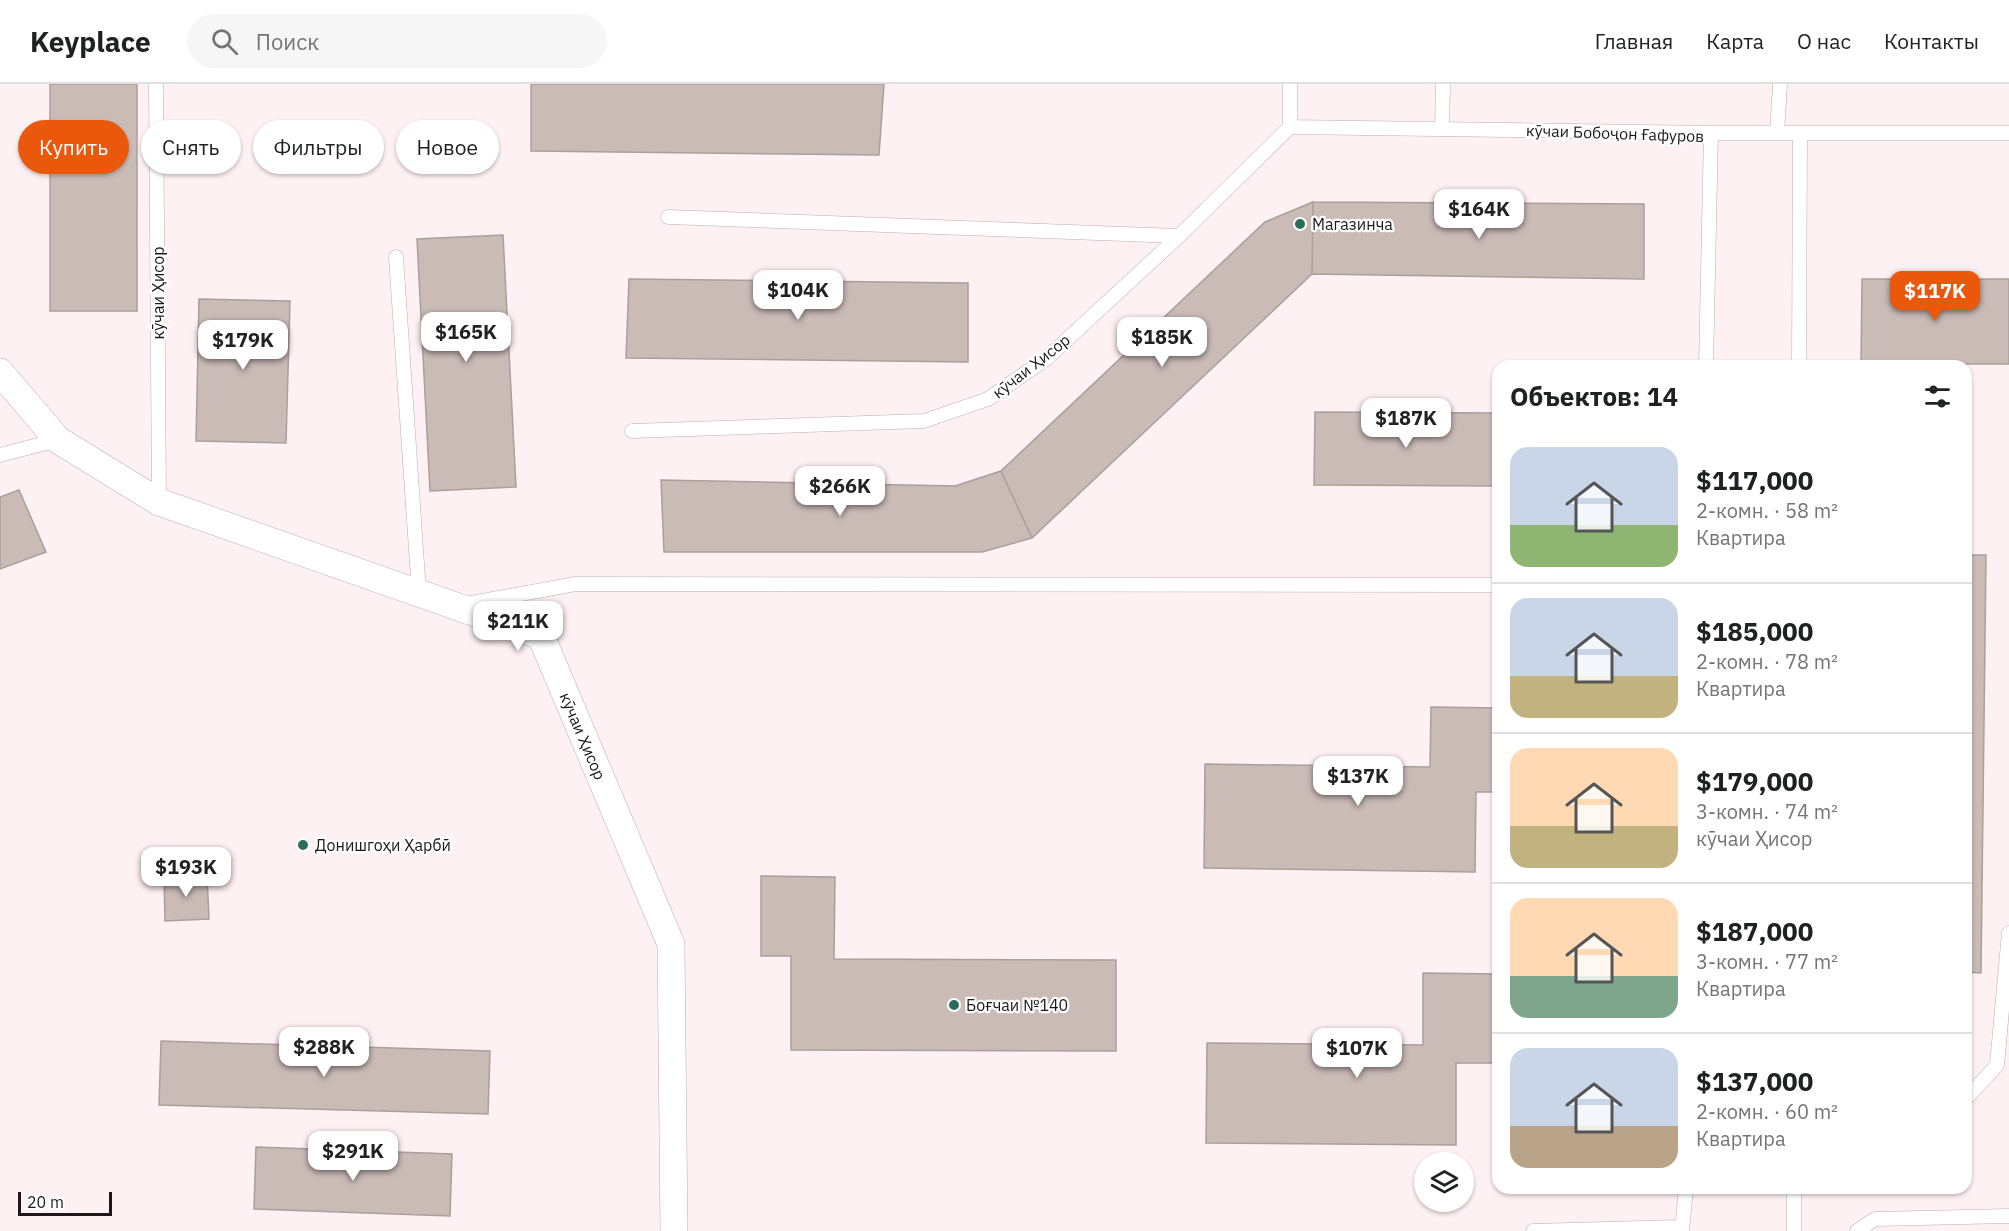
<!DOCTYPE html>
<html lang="ru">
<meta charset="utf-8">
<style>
:root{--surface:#fff;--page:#f6f6f6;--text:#202124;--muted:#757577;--line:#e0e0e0;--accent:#ea580c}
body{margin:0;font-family:"IBM Plex Sans",sans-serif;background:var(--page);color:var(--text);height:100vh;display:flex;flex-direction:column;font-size:22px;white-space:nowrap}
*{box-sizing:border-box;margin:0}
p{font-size:20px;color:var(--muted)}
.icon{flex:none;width:33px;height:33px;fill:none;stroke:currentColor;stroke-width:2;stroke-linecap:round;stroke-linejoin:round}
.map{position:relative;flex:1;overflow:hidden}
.panel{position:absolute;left:1492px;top:276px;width:480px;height:834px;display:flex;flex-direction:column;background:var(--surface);border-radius:18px;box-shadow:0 2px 4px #0004}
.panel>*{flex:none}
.top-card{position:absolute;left:18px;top:36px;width:570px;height:54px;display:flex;gap:12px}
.fabs{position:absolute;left:1414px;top:1068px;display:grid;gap:12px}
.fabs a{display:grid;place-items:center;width:60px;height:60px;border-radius:50%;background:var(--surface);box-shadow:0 2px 4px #0004;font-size:30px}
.scale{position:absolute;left:18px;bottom:15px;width:94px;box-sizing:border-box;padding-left:6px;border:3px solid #1d1819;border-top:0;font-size:16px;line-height:21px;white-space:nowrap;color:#1d1819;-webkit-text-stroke:4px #fff;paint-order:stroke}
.price{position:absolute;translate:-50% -51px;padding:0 14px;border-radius:12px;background:#fff;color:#222;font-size:20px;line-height:39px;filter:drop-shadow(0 2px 3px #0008)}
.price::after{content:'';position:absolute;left:50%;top:36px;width:18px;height:14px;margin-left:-9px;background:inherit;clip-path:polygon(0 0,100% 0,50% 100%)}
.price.current{background:var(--accent);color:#fff}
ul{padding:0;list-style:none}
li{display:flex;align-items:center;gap:18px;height:150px;padding:0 18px}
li+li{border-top:2px solid var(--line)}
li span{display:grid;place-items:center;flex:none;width:168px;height:120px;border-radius:18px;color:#555}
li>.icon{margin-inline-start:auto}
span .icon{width:72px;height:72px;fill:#fffc;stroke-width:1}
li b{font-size:26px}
h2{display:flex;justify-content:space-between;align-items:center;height:72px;padding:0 18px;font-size:26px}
.tag{padding:0 21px;border-radius:27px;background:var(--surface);box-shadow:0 2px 4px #0004;font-size:21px;line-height:54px}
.tag.current{background:var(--accent);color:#fff}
header{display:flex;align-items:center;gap:36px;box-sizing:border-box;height:84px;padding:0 30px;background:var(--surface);border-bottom:2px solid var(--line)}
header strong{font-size:28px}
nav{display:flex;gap:33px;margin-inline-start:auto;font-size:21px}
.search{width:420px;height:54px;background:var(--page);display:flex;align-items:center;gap:15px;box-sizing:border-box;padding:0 21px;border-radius:33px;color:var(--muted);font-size:22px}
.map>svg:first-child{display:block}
.building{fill:#cabbb7;stroke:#ac9e9a;stroke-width:1.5}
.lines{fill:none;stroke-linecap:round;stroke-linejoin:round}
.service-casing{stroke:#bcadb0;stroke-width:15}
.minor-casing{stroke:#bcadb0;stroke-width:28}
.service{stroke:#fff;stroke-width:14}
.minor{stroke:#fff;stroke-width:27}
.poi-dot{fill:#2b6c5b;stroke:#fff;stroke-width:2}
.labels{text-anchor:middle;stroke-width:4.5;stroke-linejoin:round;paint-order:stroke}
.street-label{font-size:16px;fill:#1d1819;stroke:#fff}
.poi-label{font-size:16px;fill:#1d1819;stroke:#fff;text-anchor:start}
</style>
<header>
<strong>Keyplace</strong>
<div class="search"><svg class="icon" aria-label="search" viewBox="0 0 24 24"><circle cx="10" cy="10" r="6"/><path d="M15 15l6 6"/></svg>Поиск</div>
<nav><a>Главная</a><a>Карта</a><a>О нас</a><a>Контакты</a></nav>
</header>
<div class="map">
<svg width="2009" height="1147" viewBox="0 0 2009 1147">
<rect width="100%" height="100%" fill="#fef1f3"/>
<path class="building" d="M 50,0 L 137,0 L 137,227 L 50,227 Z
M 531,0 L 884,0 L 879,71 L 531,67 Z
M 1313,118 L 1644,120 L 1644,195 L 1312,190 Z
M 1313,118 L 1312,190 L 1032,454 L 1001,387 L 1265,138 Z
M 503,151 L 516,403 L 430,407 L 417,155 Z
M 629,195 L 968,199 L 968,278 L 626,274 Z
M 1862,195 L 2009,195 L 2009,280 L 1861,280 Z
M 199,215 L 290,217 L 286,359 L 196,357 Z
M 1315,328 L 1498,329 L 1498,402 L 1314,401 Z
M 1001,387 L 1032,454 L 982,468 L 664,468 L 661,396 L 955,402 Z
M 19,406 L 46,468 L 0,485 L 0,413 Z
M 1966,471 L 1986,471 L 1981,889 L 1966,888 Z
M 1431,623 L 1498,624 L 1498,708 L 1476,708 L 1475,788 L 1204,784 L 1205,680 L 1430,683 Z
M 207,791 L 209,835 L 165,837 L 164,793 Z
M 761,792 L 835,793 L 834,875 L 1116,876 L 1116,967 L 791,966 L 791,872 L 761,872 Z
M 1423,889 L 1498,890 L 1497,979 L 1456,979 L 1456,1061 L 1206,1059 L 1207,959 L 1423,961 Z
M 161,957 L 490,967 L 488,1030 L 159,1021 Z
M 256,1063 L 452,1070 L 450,1132 L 254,1125 Z"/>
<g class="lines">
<defs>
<path id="service" d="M 156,0 L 159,418
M 1290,43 L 1711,49 L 2009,49
M 1442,45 L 1443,0
M 1777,49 L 1780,0
M 668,133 L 1179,152
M 396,173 L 419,509
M 1706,282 L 1711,49
M 1799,282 L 1800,49
M 632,347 L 924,337 L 988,315 L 1046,275 L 1179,152 L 1290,43 L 1290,0
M 0,371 L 58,356
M 466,520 L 575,500 L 1498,501
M 1966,1015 L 1997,981 L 2009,849
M 1794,1104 L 1794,1147
M 1533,1147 L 1680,1143
M 1682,1147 L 1686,1104
M 1857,1147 L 1875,1135 L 2009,1132"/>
<path id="minor" d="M 0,288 L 58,356 L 159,418 L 541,552 L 671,860 L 674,1147"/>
</defs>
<use href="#service" class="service-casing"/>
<use href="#minor" class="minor-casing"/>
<use href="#service" class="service"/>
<use href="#minor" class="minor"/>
</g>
<g class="poi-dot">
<circle cx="1300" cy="140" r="6"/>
<circle cx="303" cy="761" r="6"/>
<circle cx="954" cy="921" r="6"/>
</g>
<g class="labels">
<g class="street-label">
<text transform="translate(1615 49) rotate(2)" y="6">кӯчаи Бобоҷон Ғафуров</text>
<text transform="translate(158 209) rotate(-90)" y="6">кӯчаи Ҳисор</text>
<text transform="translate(1031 282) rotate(-38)" y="6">кӯчаи Ҳисор</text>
<text transform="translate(583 652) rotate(67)" y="6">кӯчаи Ҳисор</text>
</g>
<g class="poi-label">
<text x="1312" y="146">Магазинча</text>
<text x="315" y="767">Донишгоҳи Ҳарбӣ</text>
<text x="966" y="927">Боғчаи №140</text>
</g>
</g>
</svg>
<div class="fabs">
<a><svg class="icon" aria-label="layers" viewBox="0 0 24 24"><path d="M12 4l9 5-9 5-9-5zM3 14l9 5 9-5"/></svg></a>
</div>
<div class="scale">20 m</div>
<b class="price" style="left:1479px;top:156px">$164K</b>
<b class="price" style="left:798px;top:237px">$104K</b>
<b class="price current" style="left:1935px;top:238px">$117K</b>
<b class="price" style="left:466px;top:279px">$165K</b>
<b class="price" style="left:1162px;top:284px">$185K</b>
<b class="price" style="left:243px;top:287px">$179K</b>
<b class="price" style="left:1406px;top:365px">$187K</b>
<b class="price" style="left:840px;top:433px">$266K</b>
<b class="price" style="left:518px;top:568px">$211K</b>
<b class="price" style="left:1358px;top:723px">$137K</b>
<b class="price" style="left:186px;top:814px">$193K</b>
<b class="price" style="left:324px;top:994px">$288K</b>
<b class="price" style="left:1357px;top:995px">$107K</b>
<b class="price" style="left:353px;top:1098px">$291K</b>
<div class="top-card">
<a class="tag current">Купить</a>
<a class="tag">Снять</a>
<a class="tag">Фильтры</a>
<a class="tag">Новое</a>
</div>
<section class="panel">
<h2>Объектов: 14<svg class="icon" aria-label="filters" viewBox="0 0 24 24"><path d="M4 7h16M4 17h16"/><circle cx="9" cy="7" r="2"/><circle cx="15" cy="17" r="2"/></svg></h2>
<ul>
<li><span style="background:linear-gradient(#c9d6e8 65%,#8fb573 0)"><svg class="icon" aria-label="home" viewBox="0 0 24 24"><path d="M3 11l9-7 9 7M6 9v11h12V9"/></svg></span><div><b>$117,000</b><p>2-комн. · 58 m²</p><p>Квартира</p></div></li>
<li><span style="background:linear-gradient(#c9d6e8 65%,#c2b280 0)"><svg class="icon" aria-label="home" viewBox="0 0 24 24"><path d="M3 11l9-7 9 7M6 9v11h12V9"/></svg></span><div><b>$185,000</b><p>2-комн. · 78 m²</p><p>Квартира</p></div></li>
<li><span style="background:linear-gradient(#ffd9b3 65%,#c2b280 0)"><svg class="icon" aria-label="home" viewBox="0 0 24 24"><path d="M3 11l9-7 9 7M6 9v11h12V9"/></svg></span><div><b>$179,000</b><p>3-комн. · 74 m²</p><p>кӯчаи Ҳисор</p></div></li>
<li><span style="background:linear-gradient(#ffd9b3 65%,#7fa58c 0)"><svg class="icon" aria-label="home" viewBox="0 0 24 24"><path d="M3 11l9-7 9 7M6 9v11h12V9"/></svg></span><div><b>$187,000</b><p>3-комн. · 77 m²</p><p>Квартира</p></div></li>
<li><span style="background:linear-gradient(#c9d6e8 65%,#b9a48a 0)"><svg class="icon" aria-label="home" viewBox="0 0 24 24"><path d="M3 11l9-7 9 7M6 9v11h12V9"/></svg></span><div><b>$137,000</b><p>2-комн. · 60 m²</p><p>Квартира</p></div></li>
</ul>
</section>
</div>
